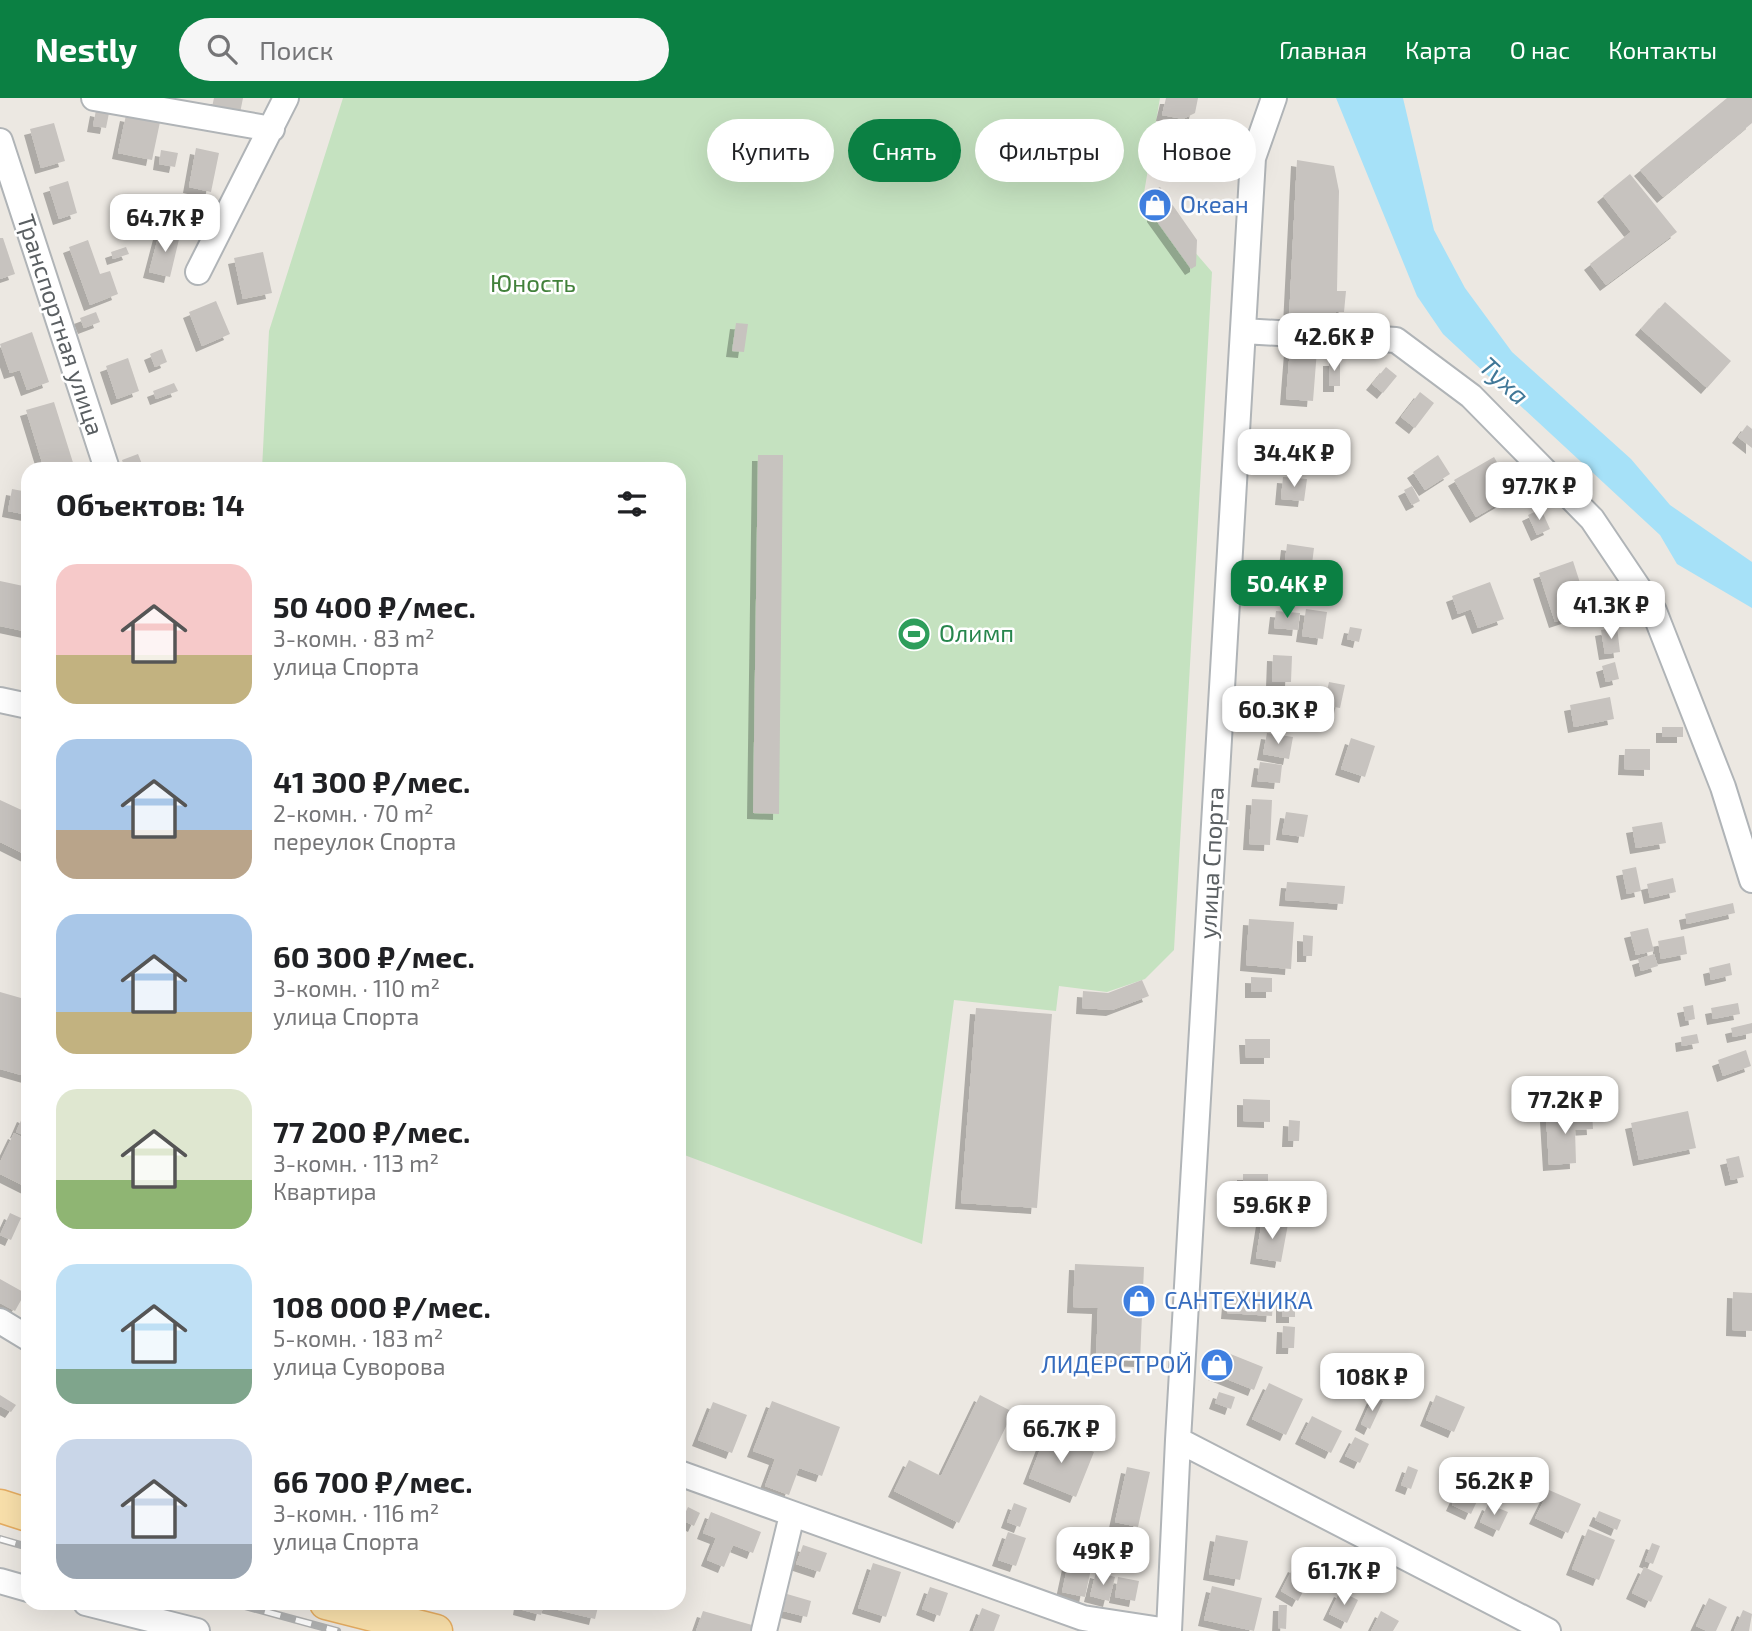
<!DOCTYPE html>
<html lang="ru">
<meta charset="utf-8">
<style>
:root{--surface:#fff;--page:#f6f6f6;--text:#202124;--muted:#757577;--accent:#0b8043}
body{margin:0;font-family:"Exo 2",sans-serif;background:var(--page);color:var(--text);height:100vh;display:flex;flex-direction:column;font-size:26px;white-space:nowrap}
*{box-sizing:border-box;margin:0}
p{font-size:23px;color:var(--muted)}
.icon{flex:none;width:38px;height:38px;fill:none;stroke:currentColor;stroke-width:2;stroke-linecap:round;stroke-linejoin:round}
.map{position:relative;flex:1;overflow:hidden}
.side{position:absolute;left:21px;top:364px;width:665px;height:1148px;display:flex;flex-direction:column;background:var(--surface);border-radius:21px;box-shadow:0 7px 28px #0002}
.side>*{flex:none}
.guide{position:absolute;left:707px;top:21px;width:665px;height:63px;display:flex;gap:14px}
.price{position:absolute;translate:-50% -60px;padding:0 16px;border-radius:14px;background:#fff;color:#222;font-size:23px;line-height:46px;filter:drop-shadow(0 2px 4px #0008)}
.price::after{content:'';position:absolute;left:50%;top:42px;width:21px;height:16px;margin-left:-10px;background:inherit;clip-path:polygon(0 0,100% 0,50% 100%)}
.price.selected{background:var(--accent);color:#fff}
ul{padding:0;list-style:none}
li{display:flex;align-items:center;gap:21px;height:175px;padding:0 35px}
li span{display:grid;place-items:center;flex:none;width:196px;height:140px;border-radius:21px;color:#555}
li>.icon{margin-inline-start:auto}
span .icon{width:84px;height:84px;fill:#fffc;stroke-width:1}
li b{font-size:30px}
h2{display:flex;justify-content:space-between;align-items:center;height:84px;padding:0 35px;font-size:30px}
.pill{padding:0 24px;border-radius:32px;background:var(--surface);box-shadow:0 7px 28px #0002;font-size:24px;line-height:63px}
.pill.selected{background:var(--accent);color:#fff}
header{display:flex;align-items:center;gap:42px;box-sizing:border-box;height:98px;padding:0 35px;background:var(--accent);color:#fff}
header strong{font-size:33px}
nav{display:flex;gap:38px;margin-inline-start:auto;font-size:24px}
.search{width:490px;height:63px;background:var(--page);display:flex;align-items:center;gap:18px;box-sizing:border-box;padding:0 24px;border-radius:38px;color:var(--muted);font-size:26px}
.map>svg:first-child{display:block}
.green{fill:#c5e2c0}
.water{fill:#a6e1f8}
.building{fill:#c7c3bf;filter:url(#shadow)}
.lines{fill:none;stroke-linecap:round;stroke-linejoin:round}
.minor-casing{stroke:#b0b4b7;stroke-width:28}
.major-casing{stroke:#e6ad61;stroke-width:35}
.minor{stroke:#fff;stroke-width:24}
.major{stroke:#f9e0ab;stroke-width:32}
.rail-casing{stroke:#afb0b0;stroke-width:8}
.rail{stroke:#fff;stroke-width:5;stroke-dasharray:16;stroke-linecap:butt}
.labels{text-anchor:middle;stroke-width:5;stroke-linejoin:round;paint-order:stroke}
.shop-label{font-size:24px;fill:#366cbe;stroke:#fff;text-anchor:start}
.park-label{font-size:24px;fill:#42813b;stroke:#fff}
.street-label{font-size:24px;fill:#5a5f62;stroke:#fff}
.leisure-label{font-size:24px;fill:#27864d;stroke:#fff;text-anchor:start}
.water-label{font-size:26px;font-style:italic;fill:#3f7797;stroke:#fff}
</style>
<header>
<strong>Nestly</strong>
<div class="search"><svg class="icon" aria-label="search" viewBox="0 0 24 24"><circle cx="10" cy="10" r="6"/><path d="M15 15l6 6"/></svg>Поиск</div>
<nav><a>Главная</a><a>Карта</a><a>О нас</a><a>Контакты</a></nav>
</header>
<div class="map">
<svg width="1752" height="1533" viewBox="0 0 1752 1533">
<defs>
<filter id="shadow"><feDropShadow dx="-6" dy="6" stdDeviation="0" flood-color="#0004"/></filter>
</defs>
<rect width="100%" height="100%" fill="#ece8e2"/>
<path class="green" d="M 343,0 L 1160,0 L 1144,95 L 1212,174 L 1174,852 L 1145,881 L 1107,894 L 1059,888 L 1056,913 L 954,902 L 922,1146 L 679,1055 L 679,371 L 262,371 L 269,233 Z"/>
<path class="water" d="M 1336,0 L 1403,0 L 1434,132 L 1465,190 L 1512,254 L 1631,361 L 1670,407 L 1752,464 L 1752,510 L 1677,466 L 1660,437 L 1443,236 L 1417,198 Z"/>
<path class="building" d="M 214,0 L 243,0 L 240,15 L 212,9 Z
M 1166,0 L 1198,0 L 1195,15 L 1183,21 L 1162,17 Z
M 1727,0 L 1752,0 L 1752,25 L 1663,99 L 1640,72 Z
M 96,12 L 109,15 L 106,30 L 93,28 Z
M 126,17 L 160,24 L 152,62 L 118,55 Z
M 54,25 L 65,63 L 41,70 L 30,31 Z
M 196,50 L 219,55 L 211,94 L 189,89 Z
M 161,52 L 178,55 L 175,69 L 159,66 Z
M 1297,62 L 1334,68 L 1339,93 L 1337,193 L 1346,193 L 1344,214 L 1336,214 L 1335,223 L 1289,221 Z
M 1630,76 L 1677,134 L 1606,187 L 1590,166 L 1631,134 L 1603,98 Z
M 68,83 L 77,115 L 59,121 L 49,89 Z
M 1160,89 L 1197,142 L 1196,168 L 1191,171 L 1153,118 L 1154,92 Z
M 188,111 L 206,118 L 201,132 L 182,126 Z
M 160,132 L 180,137 L 170,179 L 149,174 Z
M 0,140 L 3,140 L 15,176 L 0,181 Z
M 88,142 L 100,176 L 110,173 L 118,196 L 90,207 L 69,149 Z
M 126,149 L 129,156 L 113,161 L 111,154 Z
M 263,154 L 272,195 L 243,201 L 234,160 Z
M 216,203 L 230,236 L 202,248 L 189,214 Z
M 1665,204 L 1731,263 L 1707,290 L 1641,231 Z
M 96,214 L 100,224 L 84,230 L 80,220 Z
M 736,225 L 748,226 L 744,254 L 732,253 Z
M 32,234 L 49,284 L 27,292 L 20,272 L 10,275 L 0,246 Z
M 1290,250 L 1317,252 L 1313,303 L 1286,301 Z
M 162,251 L 167,264 L 155,269 L 150,256 Z
M 128,260 L 139,293 L 117,301 L 106,268 Z
M 1329,262 L 1340,262 L 1340,288 L 1329,288 Z
M 1386,269 L 1397,278 L 1383,295 L 1372,286 Z
M 174,285 L 178,293 L 156,301 L 153,293 Z
M 1420,294 L 1434,305 L 1415,330 L 1401,319 Z
M 54,304 L 75,371 L 44,371 L 26,312 Z
M 1747,327 L 1752,331 L 1752,350 L 1738,339 Z
M 1313,338 L 1313,355 L 1285,355 L 1285,339 Z
M 138,356 L 142,366 L 125,371 L 122,362 Z
M 758,357 L 783,357 L 779,716 L 753,715 Z
M 1438,357 L 1450,376 L 1425,392 L 1413,374 Z
M 1494,359 L 1515,396 L 1476,419 L 1454,382 Z
M 1283,379 L 1307,381 L 1304,403 L 1281,401 Z
M 1412,388 L 1420,403 L 1412,407 L 1404,392 Z
M 12,391 L 28,394 L 28,417 L 8,413 Z
M 1541,411 L 1550,431 L 1537,437 L 1528,417 Z
M 1287,446 L 1314,450 L 1312,466 L 1285,463 Z
M 1573,463 L 1589,513 L 1555,524 L 1539,475 Z
M 0,483 L 28,489 L 28,534 L 0,528 Z
M 1490,484 L 1504,521 L 1478,530 L 1471,511 L 1458,516 L 1452,498 Z
M 1306,511 L 1327,514 L 1323,541 L 1302,538 Z
M 1276,513 L 1300,515 L 1298,532 L 1274,530 Z
M 1350,529 L 1362,531 L 1359,544 L 1347,541 Z
M 1617,529 L 1620,554 L 1605,556 L 1601,532 Z
M 1273,557 L 1292,558 L 1291,584 L 1272,584 Z
M 1615,564 L 1619,581 L 1606,584 L 1602,568 Z
M 1329,584 L 1345,587 L 1340,610 L 1324,607 Z
M 1610,599 L 1614,621 L 1574,629 L 1570,607 Z
M 1270,603 L 1290,606 L 1288,622 L 1269,620 Z
M 1306,610 L 1324,612 L 1323,619 L 1305,617 Z
M 1662,629 L 1683,629 L 1683,639 L 1662,639 Z
M 1267,635 L 1293,639 L 1289,661 L 1263,656 Z
M 1351,640 L 1375,648 L 1365,679 L 1341,671 Z
M 1625,651 L 1650,651 L 1650,672 L 1624,671 Z
M 1260,664 L 1282,667 L 1280,685 L 1257,683 Z
M 1252,701 L 1272,702 L 1270,747 L 1249,746 Z
M 0,702 L 28,715 L 28,758 L 0,744 Z
M 1286,714 L 1308,717 L 1304,739 L 1282,736 Z
M 1662,724 L 1666,745 L 1636,750 L 1632,729 Z
M 1636,769 L 1641,793 L 1627,796 L 1622,772 Z
M 1673,780 L 1676,794 L 1650,800 L 1647,786 Z
M 1287,784 L 1345,788 L 1343,806 L 1285,802 Z
M 1733,805 L 1735,815 L 1687,826 L 1685,816 Z
M 1249,821 L 1294,824 L 1291,871 L 1246,867 Z
M 1648,830 L 1654,853 L 1636,857 L 1630,834 Z
M 1303,837 L 1313,838 L 1312,858 L 1303,858 Z
M 1684,838 L 1687,856 L 1661,861 L 1658,843 Z
M 1654,856 L 1658,868 L 1641,873 L 1638,861 Z
M 1730,865 L 1732,877 L 1711,882 L 1709,870 Z
M 1251,879 L 1272,880 L 1272,894 L 1251,894 Z
M 1142,882 L 1149,898 L 1112,912 L 1082,910 L 1083,893 L 1108,895 Z
M 0,894 L 28,902 L 28,979 L 0,971 Z
M 1738,905 L 1740,916 L 1713,921 L 1711,910 Z
M 1693,907 L 1695,921 L 1686,923 L 1683,909 Z
M 976,910 L 1052,916 L 1037,1110 L 961,1105 Z
M 1752,925 L 1752,935 L 1733,939 L 1731,930 Z
M 1697,936 L 1699,945 L 1682,948 L 1681,939 Z
M 1245,941 L 1270,941 L 1270,960 L 1246,960 Z
M 1746,952 L 1751,968 L 1723,978 L 1718,962 Z
M 1243,1001 L 1270,1002 L 1270,1024 L 1243,1023 Z
M 1688,1013 L 1696,1050 L 1639,1062 L 1631,1025 Z
M 1592,1015 L 1593,1031 L 1575,1032 L 1576,1065 L 1549,1067 L 1546,1018 Z
M 23,1018 L 28,1020 L 28,1039 L 16,1034 Z
M 1289,1022 L 1300,1023 L 1299,1043 L 1288,1043 Z
M 14,1035 L 28,1042 L 28,1090 L 0,1076 L 0,1064 Z
M 1739,1058 L 1744,1079 L 1731,1082 L 1726,1061 Z
M 1243,1076 L 1268,1076 L 1268,1092 L 1243,1092 Z
M 1301,1091 L 1327,1095 L 1323,1121 L 1296,1117 Z
M 10,1115 L 21,1120 L 11,1142 L 0,1137 Z
M 1262,1122 L 1288,1126 L 1281,1164 L 1256,1160 Z
M 1075,1166 L 1144,1169 L 1140,1263 L 1096,1261 L 1098,1210 L 1073,1209 Z
M 0,1181 L 25,1195 L 15,1213 L 0,1205 Z
M 1229,1192 L 1274,1195 L 1272,1218 L 1227,1215 Z
M 1733,1194 L 1752,1195 L 1752,1233 L 1732,1232 Z
M 1282,1200 L 1295,1200 L 1295,1219 L 1282,1219 Z
M 1283,1228 L 1295,1229 L 1294,1250 L 1282,1250 Z
M 1223,1253 L 1263,1269 L 1254,1292 L 1214,1276 Z
M 1269,1285 L 1303,1301 L 1286,1337 L 1252,1321 Z
M 1219,1294 L 1235,1299 L 1231,1311 L 1215,1305 Z
M 0,1297 L 16,1307 L 11,1314 L 0,1308 Z
M 980,1297 L 1013,1314 L 959,1425 L 894,1393 L 909,1362 L 941,1378 Z
M 1436,1297 L 1465,1309 L 1454,1334 L 1426,1322 Z
M 1373,1299 L 1383,1303 L 1370,1331 L 1361,1326 Z
M 772,1303 L 840,1329 L 822,1378 L 799,1370 L 789,1397 L 765,1388 L 775,1361 L 753,1353 Z
M 713,1304 L 747,1317 L 732,1355 L 698,1342 Z
M 1312,1318 L 1342,1333 L 1331,1355 L 1301,1340 Z
M 1046,1336 L 1094,1354 L 1076,1399 L 1029,1380 Z
M 1355,1339 L 1369,1346 L 1360,1365 L 1345,1358 Z
M 1408,1368 L 1418,1372 L 1411,1391 L 1401,1387 Z
M 1127,1369 L 1150,1374 L 1138,1429 L 1115,1424 Z
M 1466,1377 L 1485,1386 L 1471,1416 L 1452,1407 Z
M 1549,1392 L 1581,1406 L 1568,1435 L 1535,1420 Z
M 1014,1405 L 1027,1410 L 1020,1429 L 1007,1424 Z
M 1488,1406 L 1508,1414 L 1499,1433 L 1480,1424 Z
M 688,1409 L 700,1415 L 694,1428 L 682,1422 Z
M 1599,1413 L 1621,1422 L 1617,1432 L 1595,1422 Z
M 711,1414 L 761,1434 L 753,1455 L 733,1447 L 724,1469 L 707,1462 L 716,1440 L 703,1435 Z
M 1588,1431 L 1615,1442 L 1599,1482 L 1572,1471 Z
M 1008,1434 L 1026,1440 L 1016,1468 L 998,1462 Z
M 1119,1435 L 1141,1438 L 1138,1460 L 1115,1457 Z
M 1088,1437 L 1102,1443 L 1094,1460 L 1081,1454 Z
M 1216,1437 L 1248,1443 L 1240,1482 L 1209,1476 Z
M 1652,1445 L 1660,1448 L 1653,1466 L 1645,1463 Z
M 803,1447 L 827,1455 L 820,1474 L 796,1466 Z
M 1069,1461 L 1092,1466 L 1085,1499 L 1062,1494 Z
M 873,1465 L 901,1474 L 886,1519 L 858,1510 Z
M 1294,1468 L 1312,1477 L 1298,1503 L 1281,1493 Z
M 1644,1469 L 1663,1478 L 1651,1504 L 1632,1495 Z
M 1096,1474 L 1115,1479 L 1109,1503 L 1090,1498 Z
M 1118,1479 L 1139,1483 L 1135,1503 L 1115,1499 Z
M 1212,1488 L 1262,1500 L 1254,1533 L 1204,1522 Z
M 930,1489 L 948,1495 L 940,1518 L 922,1511 Z
M 1340,1493 L 1358,1502 L 1347,1525 L 1329,1516 Z
M 787,1496 L 811,1503 L 807,1519 L 783,1513 Z
M 1709,1500 L 1727,1509 L 1716,1533 L 1707,1533 L 1696,1528 Z
M 520,1505 L 544,1505 L 541,1517 L 519,1511 Z
M 547,1505 L 599,1505 L 595,1521 L 546,1509 Z
M 1279,1507 L 1287,1507 L 1286,1531 L 1278,1530 Z
M 982,1510 L 1000,1517 L 994,1533 L 973,1533 Z
M 1743,1512 L 1752,1516 L 1749,1533 L 1734,1533 Z
M 703,1513 L 752,1527 L 750,1533 L 696,1533 Z
M 1381,1513 L 1399,1523 L 1393,1533 L 1371,1533 Z"/>
<g class="lines">
<defs>
<path id="minor" d="M 94,0 L 272,31
M 0,43 L 107,371
M 198,174 L 286,0
M 1243,233 L 1396,242 L 1471,298 L 1592,421 L 1654,513 L 1723,689 L 1752,782
M 0,602 L 28,608
M 0,1223 L 28,1240
M 1178,1342 L 1548,1533
M 679,1375 L 1083,1520 L 1168,1533
M 0,1483 L 28,1491
M 86,1505 L 197,1533
M 764,1533 L 792,1417
M 1169,1533 L 1178,1342 L 1253,60 L 1274,0"/>
<path id="major" d="M 0,1408 L 28,1417
M 326,1505 L 436,1533"/>
</defs>
<use href="#minor" class="minor-casing"/>
<use href="#major" class="major-casing"/>
<use href="#minor" class="minor"/>
<use href="#major" class="major"/>
<defs>
<path id="rail" d="M 0,1441 L 28,1449
M 234,1505 L 337,1533"/>
</defs>
<use href="#rail" class="rail-casing"/>
<use href="#rail" class="rail"/>
</g>
<defs>
<symbol id="shop-disc" viewBox="-11 -11 22 22"><circle r="9.5" fill="#3f7fe0" stroke="#fff"/><path d="M-5-2.5h2.3a2.7 3.5 0 0 1 5.4 0H5L5.5 6h-11ZM-1.5-2.5h3a1.5 2.3 0 0 0-3 0Z" fill="#fff"/></symbol>
<symbol id="stadium-disc" viewBox="-11 -11 22 22"><circle r="9.5" fill="#2e9e5b" stroke="#fff"/><path d="M0-5a6.5 5 0 1 0 0 10a6.5 5 0 1 0 0-10ZM-3.5-1.8h7v3.6h-7Z" fill="#fff"/></symbol>
</defs>
<g fill-rule="evenodd">
<use href="#shop-disc" x="1136" y="88" width="38" height="38"/>
<use href="#stadium-disc" x="895" y="517" width="38" height="38"/>
<use href="#shop-disc" x="1120" y="1184" width="38" height="38"/>
<use href="#shop-disc" x="1198" y="1248" width="38" height="38"/>
</g>
<g class="labels">
<g class="shop-label">
<text x="1180" y="115">Океан</text>
<text x="1164" y="1211">САНТЕХНИКА</text>
<text x="1192" y="1275" text-anchor="end">ЛИДЕРСТРОЙ</text>
</g>
<g class="park-label">
<text x="533" y="194">Юность</text>
</g>
<g class="street-label">
<text transform="translate(60 227) rotate(72)" y="8">Транспортная улица</text>
<text transform="translate(1212 765) rotate(-87)" y="8">улица Спорта</text>
</g>
<g class="leisure-label">
<text x="939" y="544">Олимп</text>
</g>
<g class="water-label">
<text transform="translate(1504 283) rotate(43)" y="9">Туха</text>
</g>
</g>
</svg>
<b class="price" style="left:165px;top:156px">64.7K ₽</b>
<b class="price" style="left:1334px;top:275px">42.6K ₽</b>
<b class="price" style="left:1294px;top:391px">34.4K ₽</b>
<b class="price" style="left:1539px;top:424px">97.7K ₽</b>
<b class="price selected" style="left:1287px;top:522px">50.4K ₽</b>
<b class="price" style="left:1611px;top:543px">41.3K ₽</b>
<b class="price" style="left:1278px;top:648px">60.3K ₽</b>
<b class="price" style="left:1565px;top:1038px">77.2K ₽</b>
<b class="price" style="left:1272px;top:1143px">59.6K ₽</b>
<b class="price" style="left:1372px;top:1315px">108K ₽</b>
<b class="price" style="left:1061px;top:1367px">66.7K ₽</b>
<b class="price" style="left:1494px;top:1419px">56.2K ₽</b>
<b class="price" style="left:1103px;top:1489px">49K ₽</b>
<b class="price" style="left:1344px;top:1509px">61.7K ₽</b>
<div class="guide">
<a class="pill">Купить</a>
<a class="pill selected">Снять</a>
<a class="pill">Фильтры</a>
<a class="pill">Новое</a>
</div>
<section class="side">
<h2>Объектов: 14<svg class="icon" aria-label="filters" viewBox="0 0 24 24"><path d="M4 7h16M4 17h16"/><circle cx="9" cy="7" r="2"/><circle cx="15" cy="17" r="2"/></svg></h2>
<ul>
<li><span style="background:linear-gradient(#f6c9c9 65%,#c2b280 0)"><svg class="icon" aria-label="home" viewBox="0 0 24 24"><path d="M3 11l9-7 9 7M6 9v11h12V9"/></svg></span><div><b>50 400 ₽/мес.</b><p>3-комн. · 83 m²</p><p>улица Спорта</p></div></li>
<li><span style="background:linear-gradient(#a9c7e8 65%,#b9a48a 0)"><svg class="icon" aria-label="home" viewBox="0 0 24 24"><path d="M3 11l9-7 9 7M6 9v11h12V9"/></svg></span><div><b>41 300 ₽/мес.</b><p>2-комн. · 70 m²</p><p>переулок Спорта</p></div></li>
<li><span style="background:linear-gradient(#a9c7e8 70%,#c2b280 0)"><svg class="icon" aria-label="home" viewBox="0 0 24 24"><path d="M3 11l9-7 9 7M6 9v11h12V9"/></svg></span><div><b>60 300 ₽/мес.</b><p>3-комн. · 110 m²</p><p>улица Спорта</p></div></li>
<li><span style="background:linear-gradient(#dfe7d0 65%,#8fb573 0)"><svg class="icon" aria-label="home" viewBox="0 0 24 24"><path d="M3 11l9-7 9 7M6 9v11h12V9"/></svg></span><div><b>77 200 ₽/мес.</b><p>3-комн. · 113 m²</p><p>Квартира</p></div></li>
<li><span style="background:linear-gradient(#bfe0f5 75%,#7fa58c 0)"><svg class="icon" aria-label="home" viewBox="0 0 24 24"><path d="M3 11l9-7 9 7M6 9v11h12V9"/></svg></span><div><b>108 000 ₽/мес.</b><p>5-комн. · 183 m²</p><p>улица Суворова</p></div></li>
<li><span style="background:linear-gradient(#c9d6e8 75%,#9aa5b1 0)"><svg class="icon" aria-label="home" viewBox="0 0 24 24"><path d="M3 11l9-7 9 7M6 9v11h12V9"/></svg></span><div><b>66 700 ₽/мес.</b><p>3-комн. · 116 m²</p><p>улица Спорта</p></div></li>
</ul>
</section>
</div>
